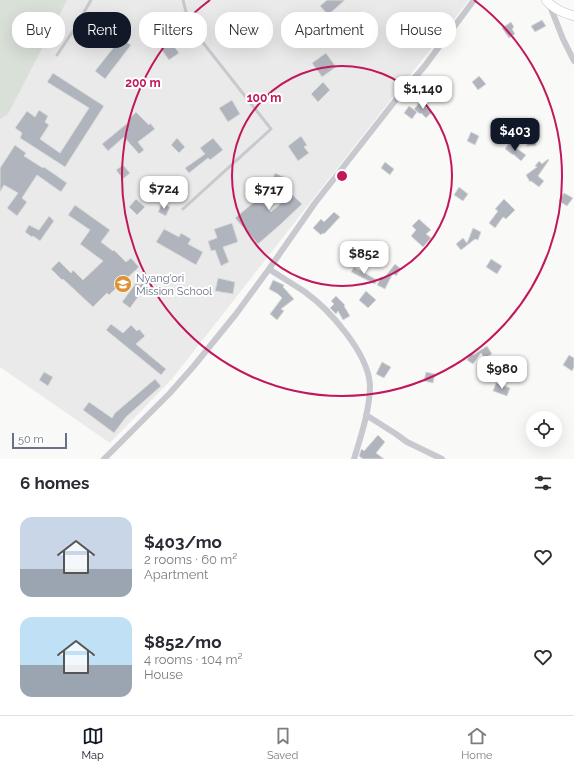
<!DOCTYPE html>
<meta charset="utf-8">
<style>
:root{--surface:#fff;--page:#f2f2f3;--text:#2b2b33;--muted:#7c7c81;--line:#e1e1e2;--accent:#111827}
body{margin:0;font-family:Raleway,sans-serif;background:var(--page);color:var(--text);height:100vh;display:flex;flex-direction:column;font-size:15px;white-space:nowrap}
*{box-sizing:border-box;margin:0}
p{font-size:13px;color:var(--muted)}
.icon{flex:none;width:22px;height:22px;fill:none;stroke:currentColor;stroke-width:2;stroke-linecap:round;stroke-linejoin:round}
.map{position:relative;height:459px;overflow:hidden}
.drawer{display:flex;flex-direction:column;background:var(--surface);flex:1}
.drawer>*{flex:none}
.hud{position:absolute;left:12px;top:12px;width:550px;height:36px;display:flex;gap:8px}
.fabs{position:absolute;left:526px;top:411px;display:grid;gap:8px}
.fabs a{display:grid;place-items:center;width:36px;height:36px;border-radius:50%;background:var(--surface);box-shadow:0 4px 16px #0002;font-size:20px}
.scale{position:absolute;left:12px;bottom:10px;width:55px;box-sizing:border-box;padding-left:4px;border:2px solid #697087;border-top:0;font-size:11px;line-height:14px;white-space:nowrap;color:#697087;-webkit-text-stroke:3px #fff;paint-order:stroke}
.price{position:absolute;translate:-50% -34px;padding:0 9px;border-radius:8px;background:#fff;color:#222;font-size:13px;line-height:26px;filter:drop-shadow(0 1px 2px #0008)}
.price::after{content:'';position:absolute;left:50%;top:24px;width:12px;height:9px;margin-left:-6px;background:inherit;clip-path:polygon(0 0,100% 0,50% 100%)}
.price.on{background:var(--accent);color:#fff}
ul{padding:0;list-style:none}
li{display:flex;align-items:center;gap:12px;height:100px;padding:0 20px}
li span{display:grid;place-items:center;flex:none;width:112px;height:80px;border-radius:12px;color:#555}
li>.icon{margin-inline-start:auto}
span .icon{width:48px;height:48px;fill:#fffc;stroke-width:1}
li b{font-size:17px}
h2{display:flex;justify-content:space-between;align-items:center;height:48px;padding:0 20px;font-size:17px}
.pill{padding:0 14px;border-radius:16px;background:var(--surface);box-shadow:0 4px 16px #0002;font-size:14px;line-height:36px}
.pill.on{background:var(--accent);color:#fff}
.tab-bar{display:flex;justify-content:space-around;align-items:center;height:56px;border-top:1px solid var(--line);background:var(--surface);font-size:11px;color:var(--muted)}
.tab-bar a{display:grid;justify-items:center;gap:2px}
.tab-bar .on{color:var(--accent)}
.map>svg:first-child{display:block}
.built{fill:#eaeaea}
.green{fill:#d9e0d8}
.building{fill:#b0b4bd;stroke:#dbdbd9}
.lines{fill:none;stroke-linecap:round;stroke-linejoin:round}
.secondary-casing{stroke:#babcc2;stroke-width:10}
.service{stroke:#c7c9ce;stroke-width:3}
.minor{stroke:#c7c9ce;stroke-width:6}
.secondary{stroke:#fff;stroke-width:9}
.ring{fill:none;stroke:#c2185b;stroke-width:2}
.labels{text-anchor:middle;stroke-width:4;stroke-linejoin:round;paint-order:stroke}
.poi-label{font-size:11px;fill:#697087;stroke:#fff;text-anchor:start}
.centre{fill:#c2185b;stroke:#fff;stroke-width:2}
.ring-label{font-size:12px;text-anchor:middle;font-weight:bold;fill:#c2185b;stroke:#fff;stroke-width:4;stroke-linejoin:round;paint-order:stroke}
</style>
<div class="map">
<svg width="574" height="459" viewBox="0 0 574 459">
<rect width="100%" height="100%" fill="#f9f9f7"/>
<path class="built" d="M 0,0 L 469,0 L 172,379 L 110,443 L 0,367 Z"/>
<path class="green" d="M 0,0 L 67,0 L 8,114 L 0,119 Z"/>
<path class="building" d="M 327,0 L 345,0 L 328,15 L 320,6 Z
M 542,20 L 546,26 L 535,32 L 531,26 Z
M 511,22 L 514,27 L 512,29 L 515,34 L 509,38 L 502,28 Z
M 164,32 L 179,53 L 169,60 L 154,39 Z
M 121,38 L 131,45 L 105,79 L 95,71 Z
M 326,53 L 336,67 L 322,77 L 312,63 Z
M 53,73 L 104,106 L 65,167 L 20,138 L 22,133 L 15,128 L 27,111 L 35,117 L 39,110 L 48,116 L 45,122 L 49,125 L 40,139 L 60,153 L 89,108 L 47,82 Z
M 479,76 L 486,84 L 478,90 L 472,82 Z
M 323,82 L 330,90 L 318,102 L 311,94 Z
M 232,100 L 240,114 L 228,122 L 219,108 Z
M 420,102 L 426,106 L 426,107 L 432,112 L 426,118 L 421,113 L 420,114 L 414,109 Z
M 409,106 L 417,112 L 412,119 L 404,113 Z
M 136,112 L 149,125 L 150,123 L 155,129 L 138,142 L 144,150 L 139,154 L 124,137 L 108,151 L 102,144 L 130,121 L 128,120 Z
M 471,132 L 479,136 L 475,145 L 467,141 Z
M 527,133 L 536,133 L 536,145 L 527,146 Z
M 301,136 L 307,145 L 304,147 L 309,153 L 298,161 L 288,146 Z
M 177,138 L 185,147 L 179,153 L 171,145 Z
M 213,138 L 223,150 L 210,160 L 208,158 L 189,173 L 185,168 L 205,154 L 200,148 Z
M 509,143 L 526,155 L 521,161 L 513,154 L 513,155 L 505,149 Z
M 15,145 L 26,153 L 24,156 L 43,168 L 44,167 L 67,183 L 61,192 L 37,175 L 22,198 L 27,202 L 17,216 L 7,208 L 18,193 L 4,185 L 0,192 L 0,168 Z
M 548,159 L 549,160 L 538,176 L 544,181 L 539,187 L 531,181 L 530,182 L 526,175 L 537,167 L 535,166 L 539,161 L 542,164 Z
M 385,162 L 394,169 L 390,175 L 381,168 Z
M 123,165 L 130,173 L 123,179 L 116,170 Z
M 275,173 L 284,177 L 281,184 L 302,204 L 281,224 L 258,244 L 235,218 L 259,198 L 271,212 L 281,203 L 265,195 Z
M 459,187 L 468,194 L 463,201 L 454,195 Z
M 564,193 L 573,198 L 567,206 L 559,201 Z
M 136,199 L 145,207 L 137,215 L 129,207 Z
M 504,199 L 515,210 L 506,219 L 503,217 L 495,228 L 489,223 L 498,211 L 495,209 Z
M 162,203 L 170,207 L 166,216 L 158,212 Z
M 75,205 L 110,230 L 101,242 L 113,251 L 114,250 L 126,262 L 131,258 L 139,267 L 109,295 L 107,293 L 93,307 L 63,279 L 62,280 L 51,269 L 59,261 L 71,273 L 73,270 L 83,280 L 103,261 L 80,244 L 90,230 L 68,215 Z
M 334,212 L 340,217 L 324,234 L 323,233 L 321,235 L 313,228 L 321,219 L 324,222 Z
M 49,216 L 54,221 L 40,241 L 33,236 L 32,237 L 25,232 L 29,225 L 39,230 Z
M 419,219 L 431,230 L 426,234 L 431,238 L 423,247 L 411,236 L 416,230 L 412,226 Z
M 232,223 L 238,242 L 223,247 L 229,262 L 221,266 L 215,250 L 211,251 L 208,241 L 217,238 L 214,229 Z
M 473,228 L 481,232 L 478,240 L 475,239 L 461,250 L 456,244 L 463,238 L 467,243 Z
M 164,229 L 179,237 L 181,233 L 191,239 L 188,244 L 203,252 L 196,265 L 156,242 Z
M 491,259 L 502,266 L 497,274 L 486,267 Z
M 395,264 L 401,269 L 396,276 L 393,273 L 385,289 L 377,285 L 381,277 L 384,278 Z
M 354,267 L 377,280 L 375,284 L 351,272 Z
M 218,278 L 235,282 L 233,294 L 215,291 Z
M 273,280 L 284,285 L 283,287 L 294,299 L 281,309 L 284,311 L 277,320 L 270,314 L 282,298 L 278,294 L 269,289 Z
M 136,283 L 140,285 L 142,283 L 146,286 L 130,308 L 122,302 Z
M 366,291 L 376,300 L 368,308 L 359,300 Z
M 336,296 L 345,305 L 344,306 L 350,316 L 343,320 L 338,311 L 336,314 L 330,308 L 334,304 L 331,301 Z
M 111,324 L 123,333 L 131,325 L 137,331 L 139,329 L 145,336 L 136,344 L 166,369 L 161,375 L 106,330 Z
M 487,346 L 492,354 L 484,358 L 481,353 L 473,364 L 467,360 L 471,353 L 473,355 Z
M 569,355 L 574,358 L 574,367 L 572,371 L 563,365 Z
M 382,362 L 391,367 L 384,378 L 376,374 Z
M 44,372 L 53,377 L 48,386 L 39,380 Z
M 426,372 L 435,374 L 433,383 L 424,381 Z
M 155,379 L 161,386 L 126,417 L 114,433 L 83,410 L 89,402 L 112,418 L 115,413 Z
M 496,383 L 510,388 L 507,396 L 493,391 Z
M 378,435 L 385,442 L 376,453 L 384,459 L 363,459 L 359,456 L 361,450 L 362,449 L 364,451 Z"/>
<g class="lines">
<defs>
<path id="secondary" d="M 546,0 C 553,9 563,13 574,16"/>
</defs>
<use href="#secondary" class="secondary-casing"/>
<path class="service" d="M 183,0 L 189,24 L 193,30 L 271,129 L 183,209
M 57,55 L 75,28 L 91,0"/>
<path class="minor" d="M 550,6 L 563,39 L 574,61
M 269,269 C 281,277 293,284 305,292 C 330,310 368,353 370,385 C 370,409 361,436 354,459
M 366,415 L 396,434 L 407,442 L 442,459
M 104,459 L 170,393 L 193,367 L 236,314 L 269,269 L 315,203 L 402,92 L 424,67 L 474,0"/>
<use href="#secondary" class="secondary"/>
</g>
<g class="ring">
<circle cx="342" cy="176" r="110"/>
<path d="M474 0A220 220 0 1 1 210 0"/>
</g>
<defs>
<symbol id="school-disc" viewBox="-11 -11 22 22"><circle r="9.5" fill="#de9233" stroke="#fff"/><path d="M0-5L7-2L0 1L-7-2ZM-4 1L0 2.5L4 1V4Q0 6-4 4Z" fill="#fff"/></symbol>
</defs>
<g fill-rule="evenodd">
<use href="#school-disc" x="113" y="274" width="20" height="20"/>
</g>
<g class="labels">
<g class="poi-label">
<text x="136" y="282">Nyang'ori<tspan x="136" dy="13">Mission School</tspan></text>
</g>
</g>
<circle cx="342" cy="176" r="6" class="centre"/>
<g class="ring-label">
<text x="143" y="87">200 m</text>
<text x="264" y="102">100 m</text>
</g>
</svg>
<div class="fabs">
<a><svg class="icon" aria-label="locate" viewBox="0 0 24 24"><circle cx="12" cy="12" r="6"/><path d="M12 2v4M12 18v4M2 12h4M18 12h4"/></svg></a>
</div>
<div class="scale">50 m</div>
<b class="price" style="left:423px;top:110px">$1,140</b>
<b class="price on" style="left:515px;top:152px">$403</b>
<b class="price" style="left:164px;top:210px">$724</b>
<b class="price" style="left:269px;top:211px">$717</b>
<b class="price" style="left:364px;top:275px">$852</b>
<b class="price" style="left:502px;top:390px">$980</b>
<div class="hud">
<a class="pill">Buy</a>
<a class="pill on">Rent</a>
<a class="pill">Filters</a>
<a class="pill">New</a>
<a class="pill">Apartment</a>
<a class="pill">House</a>
</div>
</div>
<section class="drawer">
<h2>6 homes<svg class="icon" aria-label="filters" viewBox="0 0 24 24"><path d="M4 7h16M4 17h16"/><circle cx="9" cy="7" r="2"/><circle cx="15" cy="17" r="2"/></svg></h2>
<ul>
<li><span style="background:linear-gradient(#c9d6e8 65%,#9aa5b1 0)"><svg class="icon" aria-label="home" viewBox="0 0 24 24"><path d="M3 11l9-7 9 7M6 9v11h12V9"/></svg></span><div><b>$403/mo</b><p>2 rooms · 60 m²</p><p>Apartment</p></div><svg class="icon" aria-label="heart" viewBox="0 0 24 24"><path d="M12 20l-8-8c-3-5 5-10 8-4 3-6 11-1 8 4z"/></svg></li>
<li><span style="background:linear-gradient(#bfe0f5 60%,#9aa5b1 0)"><svg class="icon" aria-label="home" viewBox="0 0 24 24"><path d="M3 11l9-7 9 7M6 9v11h12V9"/></svg></span><div><b>$852/mo</b><p>4 rooms · 104 m²</p><p>House</p></div><svg class="icon" aria-label="heart" viewBox="0 0 24 24"><path d="M12 20l-8-8c-3-5 5-10 8-4 3-6 11-1 8 4z"/></svg></li>
</ul>
</section>
<nav class="tab-bar">
<a class="on"><svg class="icon" aria-label="map" viewBox="0 0 24 24"><path d="M3 6l6-2 6 2 6-2v14l-6 2-6-2-6 2zM9 4v14M15 6v14"/></svg>Map</a>
<a><svg class="icon" aria-label="saved" viewBox="0 0 24 24"><path d="M7 4h10v16l-5-4-5 4z"/></svg>Saved</a>
<a><svg class="icon" aria-label="home" viewBox="0 0 24 24"><path d="M3 11l9-7 9 7M6 9v11h12V9"/></svg>Home</a>
</nav>
